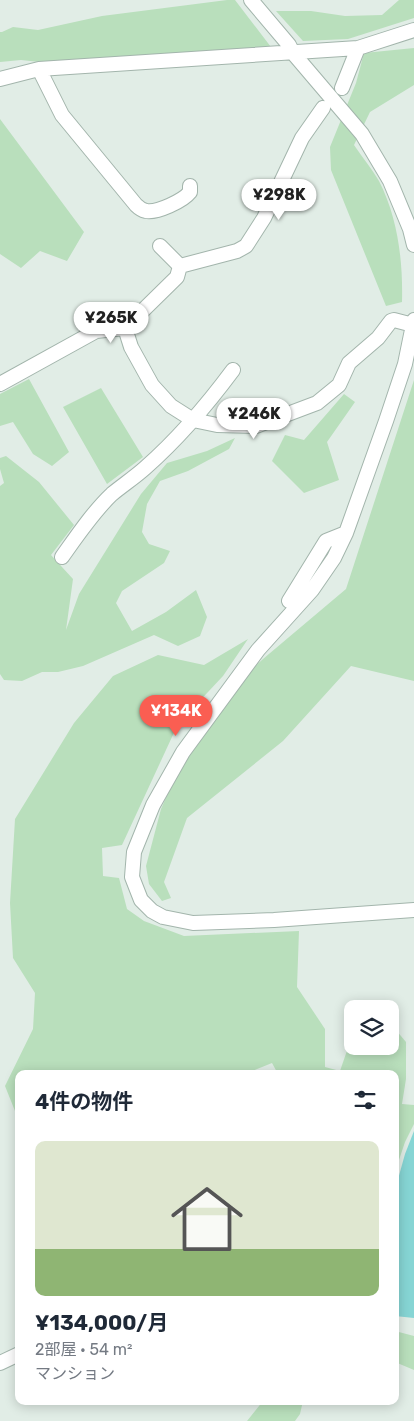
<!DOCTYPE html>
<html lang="ja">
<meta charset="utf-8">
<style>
:root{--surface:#fff;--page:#f6f6f7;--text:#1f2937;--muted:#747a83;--line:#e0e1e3;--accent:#fa5e52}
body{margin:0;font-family:Rubik,"Noto Sans JP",sans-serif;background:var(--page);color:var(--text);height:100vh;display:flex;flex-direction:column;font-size:19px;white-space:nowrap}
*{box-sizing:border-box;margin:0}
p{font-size:16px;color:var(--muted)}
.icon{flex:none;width:28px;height:28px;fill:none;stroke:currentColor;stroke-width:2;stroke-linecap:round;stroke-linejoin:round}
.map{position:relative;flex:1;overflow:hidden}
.drawer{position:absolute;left:15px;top:1070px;width:384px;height:335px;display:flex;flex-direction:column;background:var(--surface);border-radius:10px;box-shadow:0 2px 12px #0003}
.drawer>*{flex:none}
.tools{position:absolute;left:344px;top:1000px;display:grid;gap:10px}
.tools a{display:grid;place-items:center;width:55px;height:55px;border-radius:10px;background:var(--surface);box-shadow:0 2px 12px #0003;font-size:25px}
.price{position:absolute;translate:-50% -42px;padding:0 11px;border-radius:18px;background:#fff;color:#222;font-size:16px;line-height:32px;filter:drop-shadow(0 1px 2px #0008)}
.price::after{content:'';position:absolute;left:50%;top:30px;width:15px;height:11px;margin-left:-8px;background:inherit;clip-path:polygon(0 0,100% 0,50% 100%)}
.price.active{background:var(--accent);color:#fff}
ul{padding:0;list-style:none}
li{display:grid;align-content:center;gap:10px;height:265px;padding:0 20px}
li+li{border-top:1px solid var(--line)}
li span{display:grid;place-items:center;height:155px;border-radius:10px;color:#555}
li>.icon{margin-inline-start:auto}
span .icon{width:90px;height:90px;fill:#fffc;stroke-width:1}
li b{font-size:21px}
h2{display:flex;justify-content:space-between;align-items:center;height:60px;padding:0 20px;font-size:21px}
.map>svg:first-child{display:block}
.green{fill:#b9dfbc}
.water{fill:#86d5d4}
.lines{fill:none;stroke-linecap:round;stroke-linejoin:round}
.minor-casing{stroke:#a3b5ac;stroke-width:16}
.minor{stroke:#fff;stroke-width:14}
</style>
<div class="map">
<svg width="414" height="1421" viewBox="0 0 414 1421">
<rect width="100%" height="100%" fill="#e1ede6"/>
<path class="green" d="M 227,0 L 235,0 L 274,51 L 40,62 L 21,60 L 0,62 L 0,32 L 2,32 L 13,27 L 38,30 L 102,16 Z
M 399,0 L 414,0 L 414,18 L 348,39 L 303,41 L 276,11 L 311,11 L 345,16 L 382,15 Z
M 414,48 L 414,85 L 370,112 L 354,145 C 362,157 372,169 379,181 C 398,218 403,261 402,302 L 386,306 L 331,170 L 330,147 L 356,83 L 364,53 Z
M 0,119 L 84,232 L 67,261 L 40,251 L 21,268 L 0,254 Z
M 29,379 L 69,452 L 52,466 L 33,454 L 13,422 L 0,426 L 0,394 Z
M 414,380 L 414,681 L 351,666 L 283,741 L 187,818 L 164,882 L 171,898 L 162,901 L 149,884 L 146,866 L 161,809 L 192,739 L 220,699 L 263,659 L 346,589 Z
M 101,388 L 143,457 L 107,484 L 63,407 Z
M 344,394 L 355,402 L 327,442 L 339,480 L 304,493 L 272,461 L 285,435 L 304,440 Z
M 235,438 L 229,449 L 188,471 L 160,481 L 147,504 L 142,532 L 149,544 L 170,551 L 164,563 L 122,591 L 116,603 L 132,631 L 166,612 L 196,590 L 207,617 L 200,636 L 178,646 L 154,635 L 83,666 L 58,672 L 42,672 L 22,681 L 4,680 L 0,674 L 0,486 L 4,483 L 0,469 L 0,458 L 6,456 L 39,482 L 74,525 L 51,555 L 73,579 L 66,630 L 79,594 L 141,494 L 167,463 L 207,451 Z
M 248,639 L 223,676 L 178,724 L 122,845 L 102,848 L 103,876 L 119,878 L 127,909 L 144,921 L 184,936 L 299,931 L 297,987 L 325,1029 L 325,1067 L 340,1071 L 352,1036 L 352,1046 L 390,1046 L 390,1023 L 406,1042 L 406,1079 L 402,1104 L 414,1105 L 414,1124 L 405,1142 L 395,1172 L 395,1074 L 278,1074 L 272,1063 L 245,1074 L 19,1074 L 19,1121 L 5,1086 L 33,1029 L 35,993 L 13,958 L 10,903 L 15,819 L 74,723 L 113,676 L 158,655 L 204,665 Z
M 395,1331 L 414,1336 L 414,1370 L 395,1362 Z
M 263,1401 L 303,1401 L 300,1414 L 295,1421 L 247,1421 Z"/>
<path class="water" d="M 414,1131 L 414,1318 L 395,1316 L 395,1190 L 405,1154 Z"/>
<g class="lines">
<defs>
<path id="minor" d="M 251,0 L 289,45 L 293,53 L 362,134 L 390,181 L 410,229 L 414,245
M 39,69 L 62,115 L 136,205 C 139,208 142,210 146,211 C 157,213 183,201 190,192 L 190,186
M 0,79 L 39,69 L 358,48 L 414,30
M 342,88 L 358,48
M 160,246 L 180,266
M 180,266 L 237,251 L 246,246 L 264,218 L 302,138 L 323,108
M 414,320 L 405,364 L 386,421 L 346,533 L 334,558 L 312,590 L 258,650 L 183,752 L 153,805 L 134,852 L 132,877 L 141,900 L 152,911 L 163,917 L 193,923 L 274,920 L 414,910
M 125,328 L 131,347 L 152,385 L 171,406 L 193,420 L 217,425 L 256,426 L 317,403 L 339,385 L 349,363 L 378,338 L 391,321 L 394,320 L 413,325
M 0,384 L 96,331 L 125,328 L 177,277 L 180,266
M 62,557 C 77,536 93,512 112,494 C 123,485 135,477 145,468 C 178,439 207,405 233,370
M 289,601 L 326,541 L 346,533
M 0,1363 L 19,1354"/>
</defs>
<use href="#minor" class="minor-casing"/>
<use href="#minor" class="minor"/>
</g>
</svg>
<div class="tools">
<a><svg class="icon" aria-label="layers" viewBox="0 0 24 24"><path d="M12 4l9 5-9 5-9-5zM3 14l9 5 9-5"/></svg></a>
</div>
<b class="price" style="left:279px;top:221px">¥298K</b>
<b class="price" style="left:111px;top:344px">¥265K</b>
<b class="price" style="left:254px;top:440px">¥246K</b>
<b class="price active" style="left:176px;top:737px">¥134K</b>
<section class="drawer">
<h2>4件の物件<svg class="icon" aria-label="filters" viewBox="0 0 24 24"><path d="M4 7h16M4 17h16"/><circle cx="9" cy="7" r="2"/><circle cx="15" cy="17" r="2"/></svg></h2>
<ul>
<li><span style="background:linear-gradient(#dfe7d0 70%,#8fb573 0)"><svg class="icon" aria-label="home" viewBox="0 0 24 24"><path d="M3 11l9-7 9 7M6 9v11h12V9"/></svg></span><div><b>¥134,000/月</b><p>2部屋 · 54 m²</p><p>マンション</p></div></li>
</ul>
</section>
</div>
